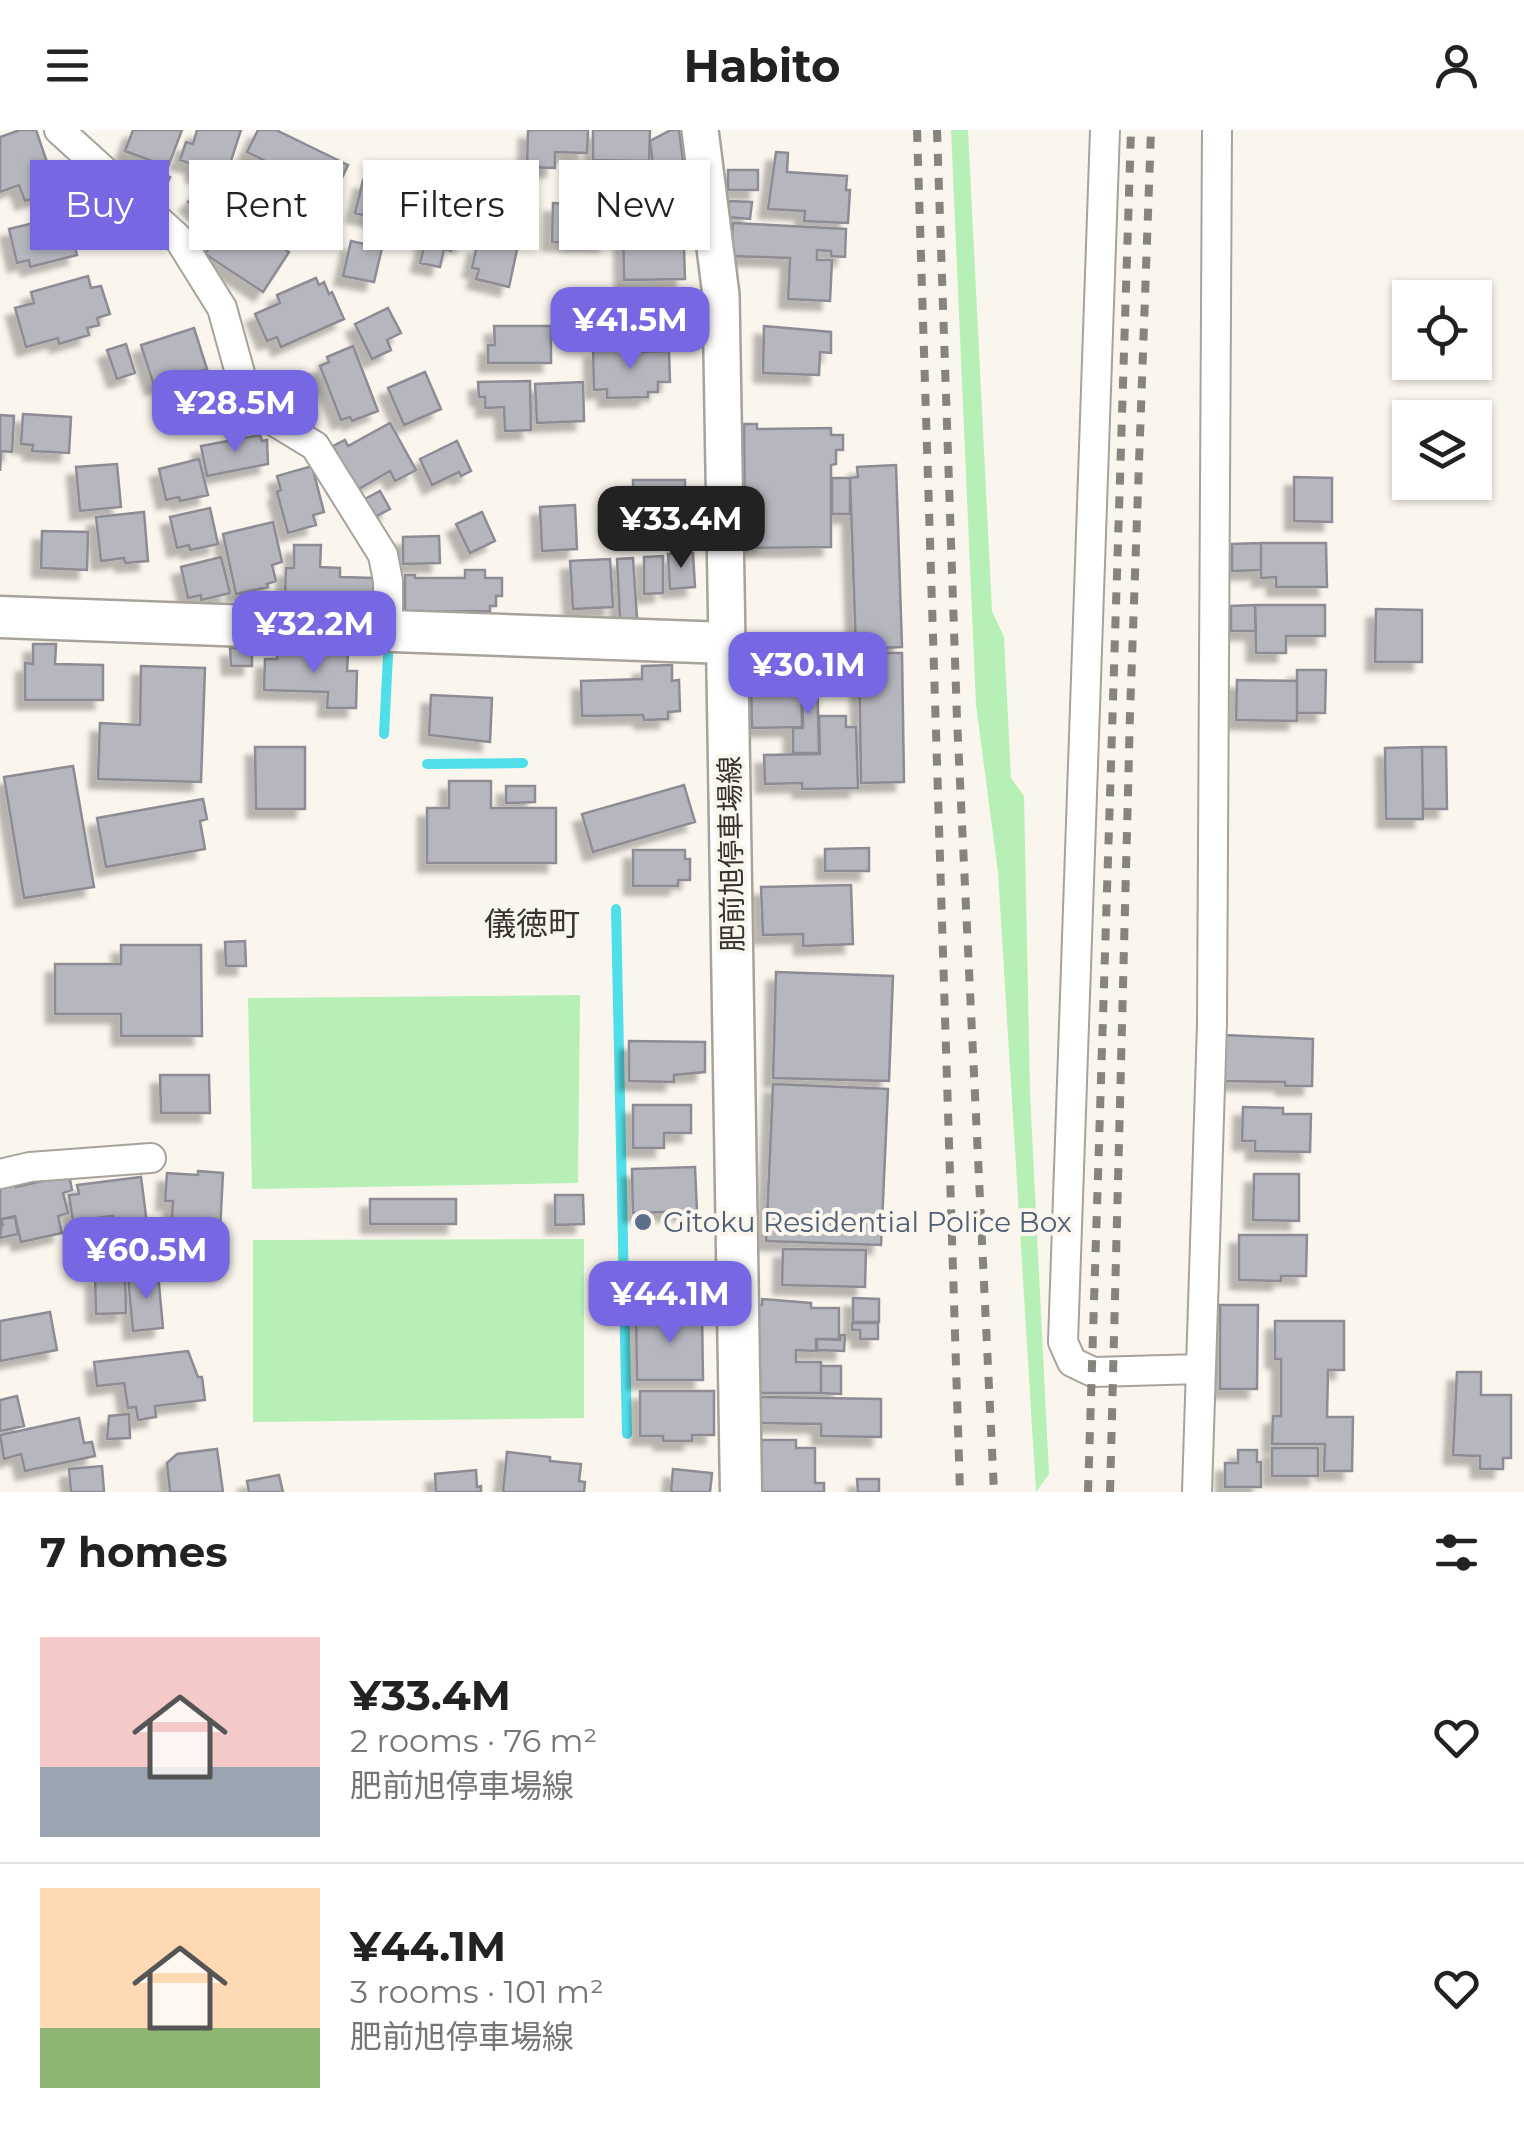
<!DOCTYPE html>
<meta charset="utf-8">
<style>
:root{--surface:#fff;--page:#f6f6f6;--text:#222;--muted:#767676;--line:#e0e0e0;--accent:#7667e2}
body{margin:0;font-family:Montserrat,"Noto Sans JP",sans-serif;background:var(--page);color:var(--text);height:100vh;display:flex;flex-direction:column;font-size:38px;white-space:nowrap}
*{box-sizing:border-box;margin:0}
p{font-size:32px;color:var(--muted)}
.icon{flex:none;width:55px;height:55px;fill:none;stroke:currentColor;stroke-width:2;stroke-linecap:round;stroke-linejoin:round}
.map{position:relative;height:1362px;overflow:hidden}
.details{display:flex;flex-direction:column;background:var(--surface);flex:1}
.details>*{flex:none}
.guide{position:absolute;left:30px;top:30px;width:1000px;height:90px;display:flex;gap:20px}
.controls{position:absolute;left:1392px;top:150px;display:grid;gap:20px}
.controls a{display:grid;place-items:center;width:100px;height:100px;border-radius:0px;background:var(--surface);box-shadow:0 2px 8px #0004;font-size:50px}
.price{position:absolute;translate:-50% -85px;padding:0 22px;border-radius:20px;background:var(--accent);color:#fff;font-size:32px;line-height:65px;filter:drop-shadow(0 2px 5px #0008)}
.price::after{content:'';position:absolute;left:50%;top:60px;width:30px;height:22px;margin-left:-15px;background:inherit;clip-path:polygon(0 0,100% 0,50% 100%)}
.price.selected{background:#222;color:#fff}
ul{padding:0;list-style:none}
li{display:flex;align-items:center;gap:30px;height:250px;padding:0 40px}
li+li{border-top:2px solid var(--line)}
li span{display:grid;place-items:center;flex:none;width:280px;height:200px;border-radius:0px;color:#555}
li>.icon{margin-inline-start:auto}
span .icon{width:120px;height:120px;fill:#fffc;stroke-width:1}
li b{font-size:42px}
h2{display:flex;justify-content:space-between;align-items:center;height:120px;padding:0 40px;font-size:42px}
.tag{padding:0 35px;border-radius:0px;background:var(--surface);box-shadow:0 2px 8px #0004;font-size:35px;line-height:90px}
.tag.selected{background:var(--accent);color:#fff}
header{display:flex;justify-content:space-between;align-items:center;height:130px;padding:0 40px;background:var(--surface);font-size:45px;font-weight:700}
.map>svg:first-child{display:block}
.green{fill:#b6f0b7}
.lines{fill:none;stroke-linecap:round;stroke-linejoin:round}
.stream{stroke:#50dfe8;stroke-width:10}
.building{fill:#b6b6be;stroke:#8d8c94;stroke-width:2.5;filter:url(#shadow)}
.minor-casing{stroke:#a7a39b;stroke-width:32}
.tertiary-casing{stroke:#a7a39b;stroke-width:40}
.secondary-casing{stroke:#a7a39b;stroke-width:45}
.minor{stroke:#fff;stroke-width:28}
.tertiary{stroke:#fff;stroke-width:35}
.secondary{stroke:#fff;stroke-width:40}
.rail{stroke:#87847f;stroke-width:8;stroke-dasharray:12 12;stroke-linecap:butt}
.service-dot{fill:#5c6f8a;stroke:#faf6ee;stroke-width:4}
.labels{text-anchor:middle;stroke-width:8;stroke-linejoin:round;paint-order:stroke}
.street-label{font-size:28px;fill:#353330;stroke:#faf6ee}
.service-label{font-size:28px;fill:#4e5e75;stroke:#faf6ee;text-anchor:start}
.quarter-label{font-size:32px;fill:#353330;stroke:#faf6ee}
</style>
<header><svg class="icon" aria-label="menu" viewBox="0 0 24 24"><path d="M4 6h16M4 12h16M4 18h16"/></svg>Habito<svg class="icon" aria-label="person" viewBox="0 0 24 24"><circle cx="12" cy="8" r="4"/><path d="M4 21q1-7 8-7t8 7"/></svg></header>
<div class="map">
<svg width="1524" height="1362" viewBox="0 0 1524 1362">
<defs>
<filter id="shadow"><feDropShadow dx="-9" dy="9" stdDeviation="2.5" flood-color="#0004"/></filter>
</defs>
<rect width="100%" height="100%" fill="#faf6ee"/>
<path class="green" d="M 951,0 L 968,0 L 992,481 L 1004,507 L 1011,648 L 1024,666 L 1030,962 L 1049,1344 L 1036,1362 L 998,742 L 976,575 Z
M 580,865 L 578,1053 L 252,1059 L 248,868 Z
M 584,1109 L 584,1288 L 253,1292 L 253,1110 Z"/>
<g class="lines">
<path class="stream" d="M 384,604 L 388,525
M 427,634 L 523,633
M 616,779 L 627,1304"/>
</g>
<path class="building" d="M 20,0 L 36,0 L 52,47 L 63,43 L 68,57 L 25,71 L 19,55 L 0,62 L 0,7 Z
M 133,0 L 182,0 L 168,37 L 125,21 Z
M 197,0 L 241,0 L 230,34 L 226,32 L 220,50 L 194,42 L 197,36 L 180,30 L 186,12 L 193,14 Z
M 258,0 L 276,0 L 348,35 L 334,65 L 247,22 Z
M 528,0 L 588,0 L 587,23 L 555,22 L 555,38 L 527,37 Z
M 593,0 L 650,0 L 649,31 L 593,30 Z
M 671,0 L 679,0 L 685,46 L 654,42 L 650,11 Z
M 776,22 L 788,23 L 787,42 L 847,46 L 846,60 L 850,60 L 848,93 L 804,91 L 805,81 L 768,79 Z
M 150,38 L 170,47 L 158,73 L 141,58 Z
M 617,39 L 638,39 L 638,44 L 648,44 L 648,50 L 655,50 L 655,57 L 675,56 L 675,79 L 617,79 Z
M 728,40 L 758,40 L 758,60 L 728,60 Z
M 363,50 L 394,58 L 386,91 L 355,83 Z
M 207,55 L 216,65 L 198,82 L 188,72 Z
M 401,65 L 425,70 L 420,97 L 396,92 Z
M 729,71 L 752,72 L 750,89 L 728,87 Z
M 553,73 L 609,76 L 608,113 L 552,112 Z
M 433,80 L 461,87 L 460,91 L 469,93 L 464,114 L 453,112 L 451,121 L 444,119 L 440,137 L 420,133 Z
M 231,84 L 289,122 L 263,162 L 205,124 Z
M 67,85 L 77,125 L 30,137 L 29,130 L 17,133 L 9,99 Z
M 683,90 L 685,149 L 624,150 L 623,95 Z
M 733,93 L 846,99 L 845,127 L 831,126 L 831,121 L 817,120 L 817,130 L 832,130 L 830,171 L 788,169 L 790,128 L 731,126 Z
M 486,108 L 518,115 L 509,157 L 476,149 L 479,139 L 472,138 L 477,115 L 484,116 Z
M 351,111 L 382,118 L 374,152 L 343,146 Z
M 88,146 L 91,158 L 101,156 L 110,184 L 97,188 L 99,195 L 87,198 L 89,205 L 59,214 L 58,208 L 26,217 L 15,178 L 34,173 L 31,162 Z
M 316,148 L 319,155 L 324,152 L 329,164 L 332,162 L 344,189 L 281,217 L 277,207 L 267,211 L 255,184 L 280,173 L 277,165 Z
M 388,178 L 401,203 L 387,210 L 391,220 L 372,229 L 355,194 Z
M 494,196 L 551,196 L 551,233 L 488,233 L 488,215 L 495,215 Z
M 764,196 L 831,202 L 831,223 L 820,222 L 819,245 L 763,243 Z
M 194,198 L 207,239 L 154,256 L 141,215 Z
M 126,214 L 135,243 L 117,249 L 107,220 Z
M 353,216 L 378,281 L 352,291 L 350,287 L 341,290 L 320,236 L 329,232 L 327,227 Z
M 635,218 L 635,222 L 669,221 L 670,252 L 658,252 L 658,262 L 648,262 L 648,267 L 607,268 L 607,259 L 594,260 L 593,219 Z
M 425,242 L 441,279 L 404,295 L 388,258 Z
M 530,251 L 531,300 L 505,301 L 504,277 L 485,278 L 485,267 L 479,267 L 478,252 Z
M 583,252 L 584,291 L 537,293 L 535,254 Z
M 23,284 L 71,287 L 69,323 L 32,321 L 33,315 L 21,314 Z
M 0,285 L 14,286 L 12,322 L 1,321 L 0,341 Z
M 390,293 L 416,340 L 395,351 L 390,341 L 357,360 L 333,316 L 345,310 L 348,316 Z
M 744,294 L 757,294 L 757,299 L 831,298 L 831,305 L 843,305 L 843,320 L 836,320 L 836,334 L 831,335 L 831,417 L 745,418 Z
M 260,305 L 262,311 L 267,310 L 268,334 L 207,346 L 201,316 Z
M 457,311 L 471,341 L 461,346 L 459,342 L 432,355 L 420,329 Z
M 199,329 L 208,365 L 180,371 L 179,367 L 166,370 L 159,339 Z
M 117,334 L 121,377 L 80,381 L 76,337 Z
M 896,335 L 902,517 L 856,519 L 850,348 L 858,347 L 857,337 Z
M 312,336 L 324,382 L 313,385 L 316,395 L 288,403 L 277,362 L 281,360 L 277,346 Z
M 1294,347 L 1332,348 L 1332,392 L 1294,391 Z
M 832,348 L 850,348 L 850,384 L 832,384 Z
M 633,350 L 685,350 L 685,387 L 658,387 L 658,396 L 622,396 L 622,358 L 633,358 Z
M 380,361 L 390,379 L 373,388 L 363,370 Z
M 575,375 L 577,419 L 542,421 L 540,377 Z
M 210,378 L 218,414 L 190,420 L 189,415 L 177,418 L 170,387 Z
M 144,382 L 148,431 L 125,433 L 124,428 L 101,431 L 96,387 Z
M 482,382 L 495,411 L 470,423 L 456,394 Z
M 273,392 L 282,432 L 272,435 L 276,451 L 267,454 L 268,457 L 236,464 L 223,404 Z
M 42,401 L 88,402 L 87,440 L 41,438 Z
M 439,406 L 440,433 L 403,434 L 403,407 Z
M 1261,413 L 1326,413 L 1327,457 L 1276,457 L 1276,447 L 1261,448 Z
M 1261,413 L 1261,440 L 1232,441 L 1232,414 Z
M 294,415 L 321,415 L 320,437 L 340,438 L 340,447 L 375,448 L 374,487 L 315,486 L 315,466 L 285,465 L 286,438 L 294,438 Z
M 693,423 L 695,457 L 670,459 L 668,424 Z
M 663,426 L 663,463 L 644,464 L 644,427 Z
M 221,427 L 230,463 L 201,470 L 201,465 L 188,468 L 181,437 Z
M 633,428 L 637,488 L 620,489 L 617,429 Z
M 610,429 L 613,477 L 573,479 L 570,431 Z
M 465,440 L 485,440 L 485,448 L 502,448 L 502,466 L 496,466 L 496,476 L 490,476 L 490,481 L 405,482 L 405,445 L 415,445 L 415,448 L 465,448 Z
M 1255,475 L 1256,501 L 1231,501 L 1231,476 Z
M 1255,475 L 1325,475 L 1325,506 L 1286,506 L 1286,523 L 1256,523 Z
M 1376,479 L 1422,480 L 1422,532 L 1375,532 Z
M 33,514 L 56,514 L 55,534 L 103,535 L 103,570 L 25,570 L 25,533 L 33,534 Z
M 230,518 L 252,518 L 252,536 L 231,536 Z
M 278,521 L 348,523 L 347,541 L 357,541 L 356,578 L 327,578 L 328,562 L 264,560 L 265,529 L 277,529 Z
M 859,523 L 902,523 L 904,652 L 861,653 Z
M 672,535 L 672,551 L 679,550 L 680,581 L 668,582 L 668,589 L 644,590 L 643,585 L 582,586 L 581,551 L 642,549 L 642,536 Z
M 141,536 L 205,538 L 201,652 L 98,649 L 100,593 L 140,595 Z
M 802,540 L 817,540 L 819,623 L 793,623 L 793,598 L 803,598 Z
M 1297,540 L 1326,540 L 1325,583 L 1297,583 Z
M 801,549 L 802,597 L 752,598 L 751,550 Z
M 1237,550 L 1297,551 L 1297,591 L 1236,590 Z
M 431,565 L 492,568 L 490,612 L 429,605 Z
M 819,586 L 846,586 L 846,597 L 856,597 L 858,658 L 802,659 L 802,653 L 765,654 L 764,625 L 820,624 Z
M 255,617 L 305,617 L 305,679 L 256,679 Z
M 1422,617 L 1423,689 L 1386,689 L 1385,618 Z
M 1422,617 L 1446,617 L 1447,679 L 1423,679 Z
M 73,636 L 94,757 L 24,768 L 4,647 Z
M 449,651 L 491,651 L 491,678 L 556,678 L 556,733 L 427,733 L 427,678 L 449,678 Z
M 684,655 L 695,692 L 593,722 L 582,684 Z
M 506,656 L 535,656 L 535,672 L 506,673 Z
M 203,669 L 207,689 L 200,691 L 205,719 L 106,737 L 97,688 Z
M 869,718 L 869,741 L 825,741 L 825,719 Z
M 633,720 L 685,720 L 685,729 L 690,729 L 690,750 L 678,750 L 678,756 L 633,756 Z
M 851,755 L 853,814 L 803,816 L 803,804 L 763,805 L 761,757 Z
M 245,811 L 246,836 L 226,836 L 225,812 Z
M 121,815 L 201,815 L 202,906 L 121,906 L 121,884 L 55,884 L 55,834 L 121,834 Z
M 776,842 L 893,846 L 889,951 L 773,948 Z
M 1224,905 L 1313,909 L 1312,956 L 1285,956 L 1285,952 L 1223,951 Z
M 629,911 L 705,912 L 705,942 L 674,945 L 674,952 L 629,951 Z
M 160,945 L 209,945 L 210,983 L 161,983 Z
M 773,954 L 888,959 L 881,1115 L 766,1111 Z
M 633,975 L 691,975 L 691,1003 L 664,1003 L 664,1018 L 633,1018 Z
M 1243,977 L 1283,978 L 1283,984 L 1311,984 L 1310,1022 L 1255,1021 L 1255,1011 L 1242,1011 Z
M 695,1037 L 697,1081 L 633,1083 L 632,1039 Z
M 198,1041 L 223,1043 L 219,1121 L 196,1119 L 198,1101 L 171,1100 L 173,1071 L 165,1071 L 167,1043 L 198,1045 Z
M 1254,1044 L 1299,1044 L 1299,1091 L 1253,1090 Z
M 69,1045 L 72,1060 L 63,1063 L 68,1083 L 58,1086 L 62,1103 L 21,1112 L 15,1086 L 1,1089 L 3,1095 L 0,1096 L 0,1054 L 15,1051 L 16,1057 Z
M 141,1047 L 147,1094 L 115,1099 L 113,1086 L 73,1091 L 69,1065 L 79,1064 L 77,1055 Z
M 555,1065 L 583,1065 L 584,1094 L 555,1095 Z
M 370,1069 L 456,1069 L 456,1094 L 370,1094 Z
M 15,1087 L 18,1104 L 0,1108 L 2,1089 Z
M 1239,1105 L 1307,1105 L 1306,1146 L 1281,1146 L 1281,1151 L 1239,1150 Z
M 783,1119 L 866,1120 L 865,1157 L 782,1155 Z
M 158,1144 L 163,1198 L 133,1201 L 128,1147 Z
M 125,1146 L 126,1183 L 96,1184 L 95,1147 Z
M 853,1168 L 879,1169 L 879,1192 L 853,1192 Z
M 762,1169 L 811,1173 L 811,1178 L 839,1178 L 839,1209 L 816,1209 L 816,1221 L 796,1220 L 796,1232 L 821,1232 L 821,1263 L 755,1263 L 756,1175 L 762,1175 Z
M 1220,1175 L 1258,1175 L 1257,1259 L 1220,1259 Z
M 50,1182 L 57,1220 L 0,1231 L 0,1191 Z
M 702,1182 L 703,1250 L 637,1250 L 636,1183 Z
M 1275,1191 L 1344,1191 L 1344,1240 L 1328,1240 L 1327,1287 L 1353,1287 L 1352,1341 L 1324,1341 L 1325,1314 L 1272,1314 L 1273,1286 L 1281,1286 L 1281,1229 L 1275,1229 Z
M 852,1193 L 878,1193 L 878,1209 L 860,1209 L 860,1200 L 852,1200 Z
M 840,1205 L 845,1205 L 844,1221 L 817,1220 L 817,1209 L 840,1210 Z
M 188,1221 L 198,1247 L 202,1247 L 205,1270 L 155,1276 L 156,1287 L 138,1290 L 136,1277 L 128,1278 L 124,1253 L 97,1256 L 94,1232 Z
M 821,1236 L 841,1236 L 841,1264 L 821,1263 Z
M 1457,1242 L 1481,1242 L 1481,1265 L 1511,1265 L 1511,1328 L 1503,1328 L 1503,1339 L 1480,1339 L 1480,1326 L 1453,1325 Z
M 640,1261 L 714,1261 L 714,1305 L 692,1305 L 692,1311 L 663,1311 L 663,1306 L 640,1306 Z
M 17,1266 L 24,1296 L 0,1301 L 0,1270 Z
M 757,1267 L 881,1269 L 881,1307 L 821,1306 L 821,1294 L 757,1293 Z
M 129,1284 L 130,1308 L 107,1309 L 109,1286 Z
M 79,1288 L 84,1313 L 92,1312 L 95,1326 L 25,1341 L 21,1324 L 4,1329 L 0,1305 Z
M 761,1310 L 796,1310 L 796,1318 L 815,1318 L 815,1353 L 824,1353 L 824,1362 L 760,1362 Z
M 1272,1318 L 1318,1318 L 1318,1346 L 1272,1346 Z
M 217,1319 L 223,1362 L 170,1362 L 167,1333 L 177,1324 Z
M 1238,1320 L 1257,1320 L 1257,1332 L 1261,1332 L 1261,1357 L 1225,1357 L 1225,1333 L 1238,1333 Z
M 507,1322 L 550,1327 L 550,1331 L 581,1334 L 579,1351 L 585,1352 L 584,1362 L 503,1362 Z
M 102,1336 L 104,1362 L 71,1362 L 69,1339 Z
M 673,1339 L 712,1343 L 710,1362 L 671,1362 Z
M 476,1340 L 477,1357 L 481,1356 L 481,1362 L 436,1362 L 435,1344 Z
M 279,1345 L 283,1362 L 249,1362 L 247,1351 Z
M 857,1349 L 879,1349 L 879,1362 L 858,1362 Z"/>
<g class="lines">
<defs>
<path id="minor" d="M 59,0 L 179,109 L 222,178 L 245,261 L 261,283 L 315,316 L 383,425 L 388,451 L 388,503
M 1105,0 L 1063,1212 L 1072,1232 L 1093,1242 L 1201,1239
M 0,1044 L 30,1037 L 151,1028
M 1197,1362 L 1212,894 L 1217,0"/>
<path id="tertiary" d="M 700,0 L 721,165 L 727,513"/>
<path id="secondary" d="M 0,487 L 727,513 L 741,1362"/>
</defs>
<use href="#minor" class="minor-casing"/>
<use href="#tertiary" class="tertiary-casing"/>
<use href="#secondary" class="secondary-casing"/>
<use href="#minor" class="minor"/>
<use href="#tertiary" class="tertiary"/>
<use href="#secondary" class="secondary"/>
<path class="rail" d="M 917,0 L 960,1362
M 937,0 L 957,589 L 994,1362
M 1088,1362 L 1131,0
M 1110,1362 L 1130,583 L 1151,0"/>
</g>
<circle class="service-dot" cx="643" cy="1092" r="10"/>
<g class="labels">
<g class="street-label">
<text transform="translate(731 724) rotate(-91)" y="10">肥前旭停車場線</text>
</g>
<g class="service-label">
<text x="663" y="1102">Gitoku Residential Police Box</text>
</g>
<g class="quarter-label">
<text x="532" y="805">儀徳町</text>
</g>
</g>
</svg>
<div class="controls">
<a><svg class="icon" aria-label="locate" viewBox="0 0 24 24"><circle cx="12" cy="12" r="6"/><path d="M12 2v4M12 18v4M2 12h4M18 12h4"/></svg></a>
<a><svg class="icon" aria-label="layers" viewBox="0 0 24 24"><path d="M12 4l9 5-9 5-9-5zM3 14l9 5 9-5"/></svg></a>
</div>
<b class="price" style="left:630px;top:242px">¥41.5M</b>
<b class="price" style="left:235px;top:325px">¥28.5M</b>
<b class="price selected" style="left:681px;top:441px">¥33.4M</b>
<b class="price" style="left:314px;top:546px">¥32.2M</b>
<b class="price" style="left:808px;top:587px">¥30.1M</b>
<b class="price" style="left:146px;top:1172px">¥60.5M</b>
<b class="price" style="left:670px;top:1216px">¥44.1M</b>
<div class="guide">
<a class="tag selected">Buy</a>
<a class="tag">Rent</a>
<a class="tag">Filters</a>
<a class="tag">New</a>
</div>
</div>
<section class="details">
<h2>7 homes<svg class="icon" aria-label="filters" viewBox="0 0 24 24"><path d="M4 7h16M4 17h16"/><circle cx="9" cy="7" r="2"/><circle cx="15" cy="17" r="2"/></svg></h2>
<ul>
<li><span style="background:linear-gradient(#f6c9c9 65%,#9aa5b1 0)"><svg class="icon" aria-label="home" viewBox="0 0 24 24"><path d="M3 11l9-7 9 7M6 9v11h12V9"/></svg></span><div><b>¥33.4M</b><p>2 rooms · 76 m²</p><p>肥前旭停車場線</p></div><svg class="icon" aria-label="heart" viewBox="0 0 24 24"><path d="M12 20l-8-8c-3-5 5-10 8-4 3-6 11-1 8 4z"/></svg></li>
<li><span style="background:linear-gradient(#ffd9b3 70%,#8fb573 0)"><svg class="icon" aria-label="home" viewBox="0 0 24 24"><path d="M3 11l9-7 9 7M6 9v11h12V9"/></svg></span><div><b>¥44.1M</b><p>3 rooms · 101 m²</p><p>肥前旭停車場線</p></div><svg class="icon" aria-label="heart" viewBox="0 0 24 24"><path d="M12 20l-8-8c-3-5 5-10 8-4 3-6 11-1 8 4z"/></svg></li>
</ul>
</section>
